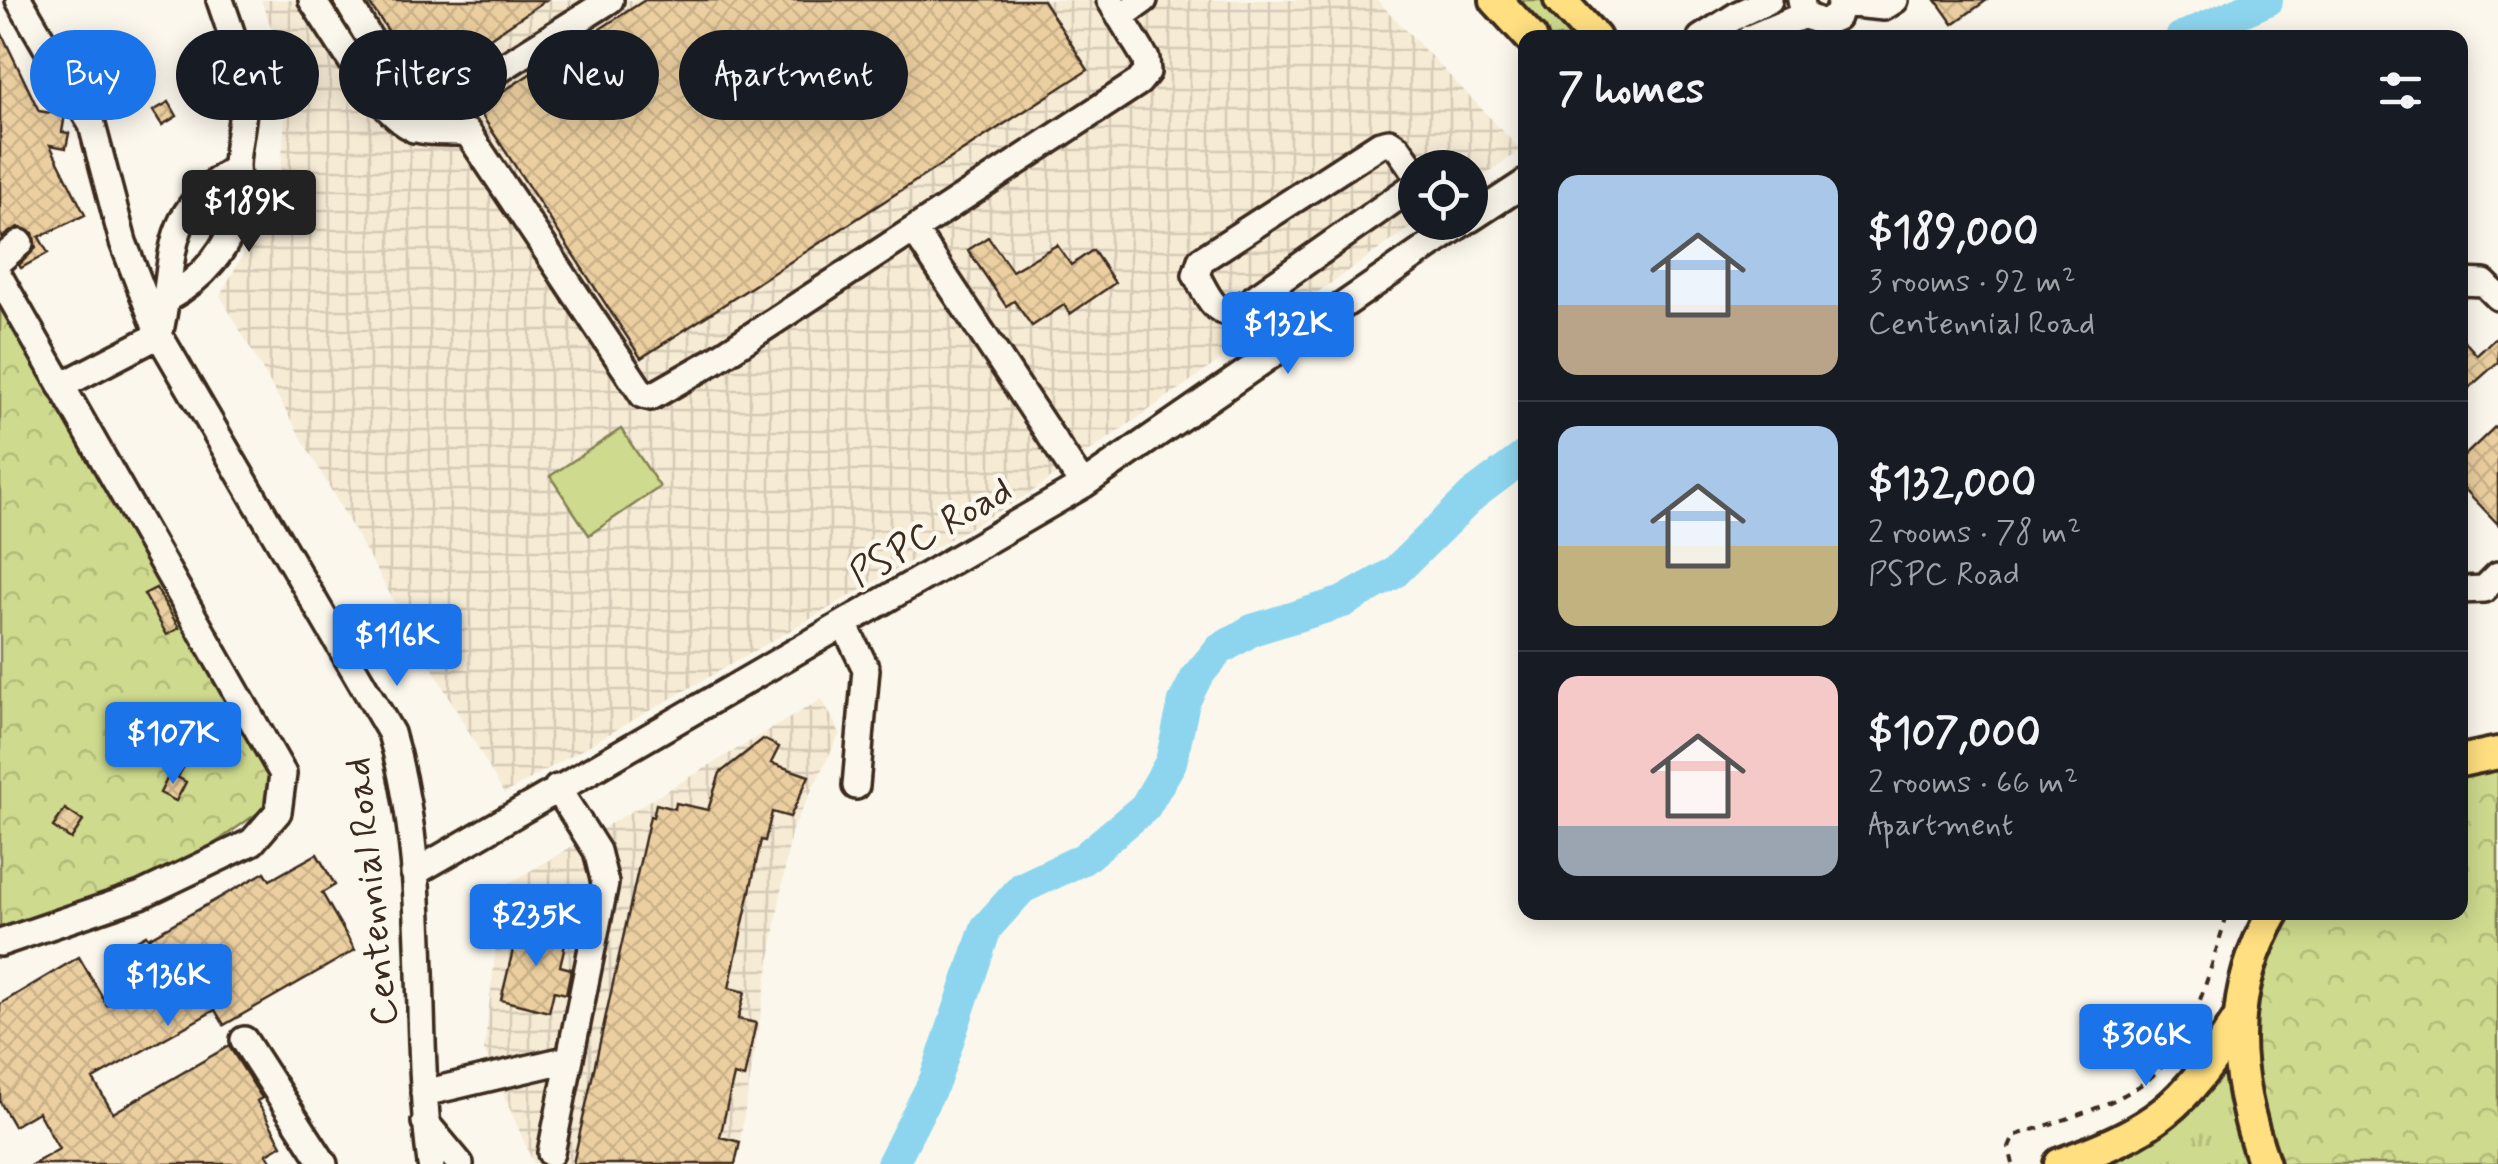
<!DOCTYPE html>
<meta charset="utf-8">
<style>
:root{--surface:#171b24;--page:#242831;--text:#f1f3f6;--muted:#9ea1a6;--line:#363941;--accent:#1a73e8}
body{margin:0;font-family:Mynerve,sans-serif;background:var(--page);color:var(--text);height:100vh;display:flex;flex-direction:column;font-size:38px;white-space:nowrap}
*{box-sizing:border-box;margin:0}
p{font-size:32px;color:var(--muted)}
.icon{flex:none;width:55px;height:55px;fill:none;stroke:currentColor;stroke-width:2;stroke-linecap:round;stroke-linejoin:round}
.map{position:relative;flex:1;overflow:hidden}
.sheet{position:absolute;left:1518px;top:30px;width:950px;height:890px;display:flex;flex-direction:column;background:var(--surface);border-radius:20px;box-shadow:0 5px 25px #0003}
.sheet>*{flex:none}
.guide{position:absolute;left:30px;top:30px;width:950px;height:90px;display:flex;gap:20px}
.fabs{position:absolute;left:1398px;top:150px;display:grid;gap:20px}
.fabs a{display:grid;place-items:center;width:90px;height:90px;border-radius:50%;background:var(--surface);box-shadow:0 5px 25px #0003;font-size:50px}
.price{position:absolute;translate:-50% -85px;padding:0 22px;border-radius:10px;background:var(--accent);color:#fff;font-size:32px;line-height:65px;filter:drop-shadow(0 2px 5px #0008)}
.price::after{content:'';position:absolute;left:50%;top:60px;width:30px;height:22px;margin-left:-15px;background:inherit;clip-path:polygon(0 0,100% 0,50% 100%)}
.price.selected{background:#222;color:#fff}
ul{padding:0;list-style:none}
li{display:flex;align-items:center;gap:30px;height:250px;padding:0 40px}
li+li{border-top:2px solid var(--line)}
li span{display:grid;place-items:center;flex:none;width:280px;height:200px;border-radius:20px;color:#555}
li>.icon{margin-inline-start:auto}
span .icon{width:120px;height:120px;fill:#fffc;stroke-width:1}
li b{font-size:42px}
h2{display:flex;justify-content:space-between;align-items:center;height:120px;padding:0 40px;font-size:42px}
.pill{padding:0 35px;border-radius:45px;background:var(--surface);box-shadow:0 5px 25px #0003;font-size:35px;line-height:90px}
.pill.selected{background:var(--accent);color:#fff}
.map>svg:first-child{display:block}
.industrial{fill:url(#industrial-grid)}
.grass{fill:url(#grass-tufts);stroke:#848256;stroke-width:2.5}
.park{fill:url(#park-crowns);stroke:#848256;stroke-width:2.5}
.pitch{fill:#ceda8d;stroke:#848256;stroke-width:2.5}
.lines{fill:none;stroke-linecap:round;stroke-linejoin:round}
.river{stroke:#8dd5ee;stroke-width:32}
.building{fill:url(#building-cross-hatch);stroke:#3b2a1e;stroke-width:2.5}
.minor-casing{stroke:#3b2a1e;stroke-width:32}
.major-casing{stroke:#3b2a1e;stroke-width:38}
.path{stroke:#3b2a1e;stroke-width:4;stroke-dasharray:8 8;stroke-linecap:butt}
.minor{stroke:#fbf7ec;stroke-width:25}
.major{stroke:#ffdf80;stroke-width:30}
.labels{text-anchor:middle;stroke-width:9;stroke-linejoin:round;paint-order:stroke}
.street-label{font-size:38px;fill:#3b2a1e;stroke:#fbf7ec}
</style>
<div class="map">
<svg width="2498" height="1164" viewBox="0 0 2498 1164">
<defs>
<pattern id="industrial-grid" width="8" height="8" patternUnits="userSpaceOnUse" patternTransform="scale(2.5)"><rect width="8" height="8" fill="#f6ebd5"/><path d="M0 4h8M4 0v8" fill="none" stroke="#d4cab6"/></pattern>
<pattern id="grass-tufts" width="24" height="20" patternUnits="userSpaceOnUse" patternTransform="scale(2.5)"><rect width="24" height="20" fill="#ceda8d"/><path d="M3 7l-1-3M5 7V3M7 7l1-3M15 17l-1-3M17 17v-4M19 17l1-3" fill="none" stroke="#b2bb79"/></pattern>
<pattern id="park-crowns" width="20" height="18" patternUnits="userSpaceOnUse" patternTransform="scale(2.5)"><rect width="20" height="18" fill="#ceda8d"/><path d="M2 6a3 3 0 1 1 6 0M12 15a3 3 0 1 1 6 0" fill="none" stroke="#b2bb79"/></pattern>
<pattern id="building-cross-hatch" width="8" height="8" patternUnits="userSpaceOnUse" patternTransform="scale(2.5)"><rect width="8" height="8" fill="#eccfa0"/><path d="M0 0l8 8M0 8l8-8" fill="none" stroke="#cbb289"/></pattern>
</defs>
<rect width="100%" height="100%" fill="#fbf7ec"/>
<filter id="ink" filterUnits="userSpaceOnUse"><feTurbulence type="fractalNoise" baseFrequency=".01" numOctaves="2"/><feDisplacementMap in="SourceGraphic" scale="20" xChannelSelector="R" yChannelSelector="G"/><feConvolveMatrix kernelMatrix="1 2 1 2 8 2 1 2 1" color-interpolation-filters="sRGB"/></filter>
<g filter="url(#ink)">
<path class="industrial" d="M 261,0 L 1377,0 L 1521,150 L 1470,185 L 1470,168 L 1415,168 L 1417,223 L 1027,495 L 504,794 L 220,295 L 279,193 L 286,105 L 278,45 Z
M 822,699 L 840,733 L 791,832 L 736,1164 L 534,1164 L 484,1050 L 503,887 Z"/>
<path class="grass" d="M 1515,0 L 1547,0 L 1582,37 L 1550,37 Z
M 2224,1063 L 2231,1110 L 2251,1164 L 2098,1164 Z"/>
<path class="park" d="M 0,278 L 282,796 L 141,895 L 0,943 Z
M 2498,760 L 2498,1164 L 2278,1164 C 2271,1145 2260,1126 2255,1107 C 2235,1037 2256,977 2283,913 L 2460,912 L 2460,773 Z"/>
<path class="pitch" d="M 621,429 L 660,487 L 589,535 L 550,476 Z"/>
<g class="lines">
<path class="river" d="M 2181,38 L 2267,0
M 892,1164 L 935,1080 L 986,928 L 1022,888 L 1083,859 L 1145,807 L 1171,762 L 1184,702 L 1197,676 L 1219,650 L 1252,630 L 1343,602 L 1394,573 L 1473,495 L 1525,456"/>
</g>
<path class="building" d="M 367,0 L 546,0 L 424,83 Z
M 645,0 L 1043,0 L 1088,70 L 641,358 L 477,108 Z
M 1936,0 L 1987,0 L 1953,24 Z
M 0,30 L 39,111 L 65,115 L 62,132 L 69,133 L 66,148 L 50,145 L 85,215 L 39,237 L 48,253 L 21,268 L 19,265 L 36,248 L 33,233 L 18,227 L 2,237 L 0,233 Z
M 169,102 L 177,116 L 162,125 L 153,111 Z
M 988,237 L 1012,271 L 1057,245 L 1071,265 L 1093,250 L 1115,283 L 1070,314 L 1064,305 L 1032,326 L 1014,301 L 1006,306 L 968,250 Z
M 2460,336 L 2477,355 L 2498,336 L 2498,362 L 2469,388 L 2460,378 Z
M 2498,424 L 2498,524 L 2460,484 L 2460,460 Z
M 156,588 L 179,628 L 167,635 L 144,594 Z
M 763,739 L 779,747 L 771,763 L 809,776 L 790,817 L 772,812 L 765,841 L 761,840 L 729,988 L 745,992 L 738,1019 L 756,1023 L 744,1078 L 734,1075 L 720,1137 L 740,1142 L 735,1164 L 573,1164 L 650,816 L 653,817 L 656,804 L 675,809 L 676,803 L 708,810 L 720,773 Z
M 170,750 L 188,759 L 179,775 L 162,765 Z
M 170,773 L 186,782 L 176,801 L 160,793 Z
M 65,809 L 83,821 L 71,839 L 53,827 Z
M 317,854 L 335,885 L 322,893 L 355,950 L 224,1025 L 215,1010 L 93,1079 L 113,1113 L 229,1046 L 262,1098 L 257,1101 L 282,1145 L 267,1154 L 273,1164 L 33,1164 L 59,1149 L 38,1112 L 14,1126 L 0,1102 L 0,1004 L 79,957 L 107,1005 L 140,986 L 119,950 L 146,935 L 148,938 L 265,872 L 270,880 Z
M 519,925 L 567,936 L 560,966 L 571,969 L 566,994 L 554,991 L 549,1012 L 501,1000 Z"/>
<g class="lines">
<defs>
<path id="minor" d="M 19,0 L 92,125 L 123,242 L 159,335 L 61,386
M 312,0 C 333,30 381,117 414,128 C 429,134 451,130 468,133 L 643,395 L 651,397 L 712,362 L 1139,82 L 1147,72 L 1146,59 L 1110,0
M 347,0 L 393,79 L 395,97 L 386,106
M 1801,0 L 1804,15 L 1823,23 L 1837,17 L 1842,0
M 1842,3 L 1884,7 L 1895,0
M 1120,17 L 1144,0
M 1701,38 L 1739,14 L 1769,0
M 1750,38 L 1804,15
M 414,129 L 494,73 L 610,0
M 236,168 C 157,216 178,258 159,335 L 391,733 C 432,871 412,1022 431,1164
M 1470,219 L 1525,183
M 914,230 L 1083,485
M 0,260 L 20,243
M 0,278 L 283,774 L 278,812 L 252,842 L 141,895 L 0,943
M 2460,282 L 2484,283 L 2498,297
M 168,298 C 201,280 230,248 238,211 C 241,194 236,181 236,165 C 237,142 244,119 244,96 C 244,64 230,30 220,0
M 1235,312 C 1213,315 1206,292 1196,275 L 1201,260 L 1380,144 L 1389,142 L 1398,148 L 1415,172
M 1265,359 L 1235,312 L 1415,185
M 2460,590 L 2484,589 L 2498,575
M 844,624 L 866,669 L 856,786
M 414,873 L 1083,485 L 1464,222
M 244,1040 L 324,1164
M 424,1093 L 569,1059
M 425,1122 L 460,1164
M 551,1153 L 605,883 L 597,851 L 557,788"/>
<path id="major" d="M 1496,0 L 1531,38
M 1560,0 L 1595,38
M 2460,761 L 2498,753
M 2060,1164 C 2156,1129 2183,1108 2237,1021
M 2264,1164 C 2233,1076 2225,996 2274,912"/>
</defs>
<use href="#minor" class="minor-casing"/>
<use href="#major" class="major-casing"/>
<path class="path" d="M 2013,1164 L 2009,1148 L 2014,1136 C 2055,1122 2099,1111 2136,1088 C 2194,1053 2208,972 2228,912"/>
<use href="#minor" class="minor"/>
<use href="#major" class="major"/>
</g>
</g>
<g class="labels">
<g class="street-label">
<text transform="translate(930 531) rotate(-30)" y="13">PSPC Road</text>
<text transform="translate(370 892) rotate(-96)" y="13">Centennial Road</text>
</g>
</g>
</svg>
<div class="fabs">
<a><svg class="icon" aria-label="locate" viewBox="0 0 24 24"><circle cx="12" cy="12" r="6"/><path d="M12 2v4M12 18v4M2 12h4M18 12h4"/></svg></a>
</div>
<b class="price selected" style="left:249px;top:255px">$189K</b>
<b class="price" style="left:1288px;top:377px">$132K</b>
<b class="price" style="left:397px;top:689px">$116K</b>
<b class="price" style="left:173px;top:787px">$107K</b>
<b class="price" style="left:536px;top:969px">$235K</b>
<b class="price" style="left:168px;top:1029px">$136K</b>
<b class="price" style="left:2146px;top:1089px">$306K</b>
<div class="guide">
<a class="pill selected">Buy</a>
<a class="pill">Rent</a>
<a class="pill">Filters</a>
<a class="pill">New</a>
<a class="pill">Apartment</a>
</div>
<section class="sheet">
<h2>7 homes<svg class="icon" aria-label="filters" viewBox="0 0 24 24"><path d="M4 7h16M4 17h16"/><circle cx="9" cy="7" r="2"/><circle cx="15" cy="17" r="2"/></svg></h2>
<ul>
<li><span style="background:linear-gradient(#a9c7e8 65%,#b9a48a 0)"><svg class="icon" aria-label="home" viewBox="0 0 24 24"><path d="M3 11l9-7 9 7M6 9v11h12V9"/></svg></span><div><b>$189,000</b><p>3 rooms · 92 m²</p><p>Centennial Road</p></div></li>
<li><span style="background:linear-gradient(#a9c7e8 60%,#c2b280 0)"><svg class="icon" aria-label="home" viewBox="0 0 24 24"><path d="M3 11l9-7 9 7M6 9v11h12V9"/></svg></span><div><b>$132,000</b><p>2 rooms · 78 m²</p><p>PSPC Road</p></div></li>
<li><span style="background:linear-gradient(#f6c9c9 75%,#9aa5b1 0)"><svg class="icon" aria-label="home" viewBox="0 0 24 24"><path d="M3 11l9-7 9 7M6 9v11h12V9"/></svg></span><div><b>$107,000</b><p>2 rooms · 66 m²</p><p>Apartment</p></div></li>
</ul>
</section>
</div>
